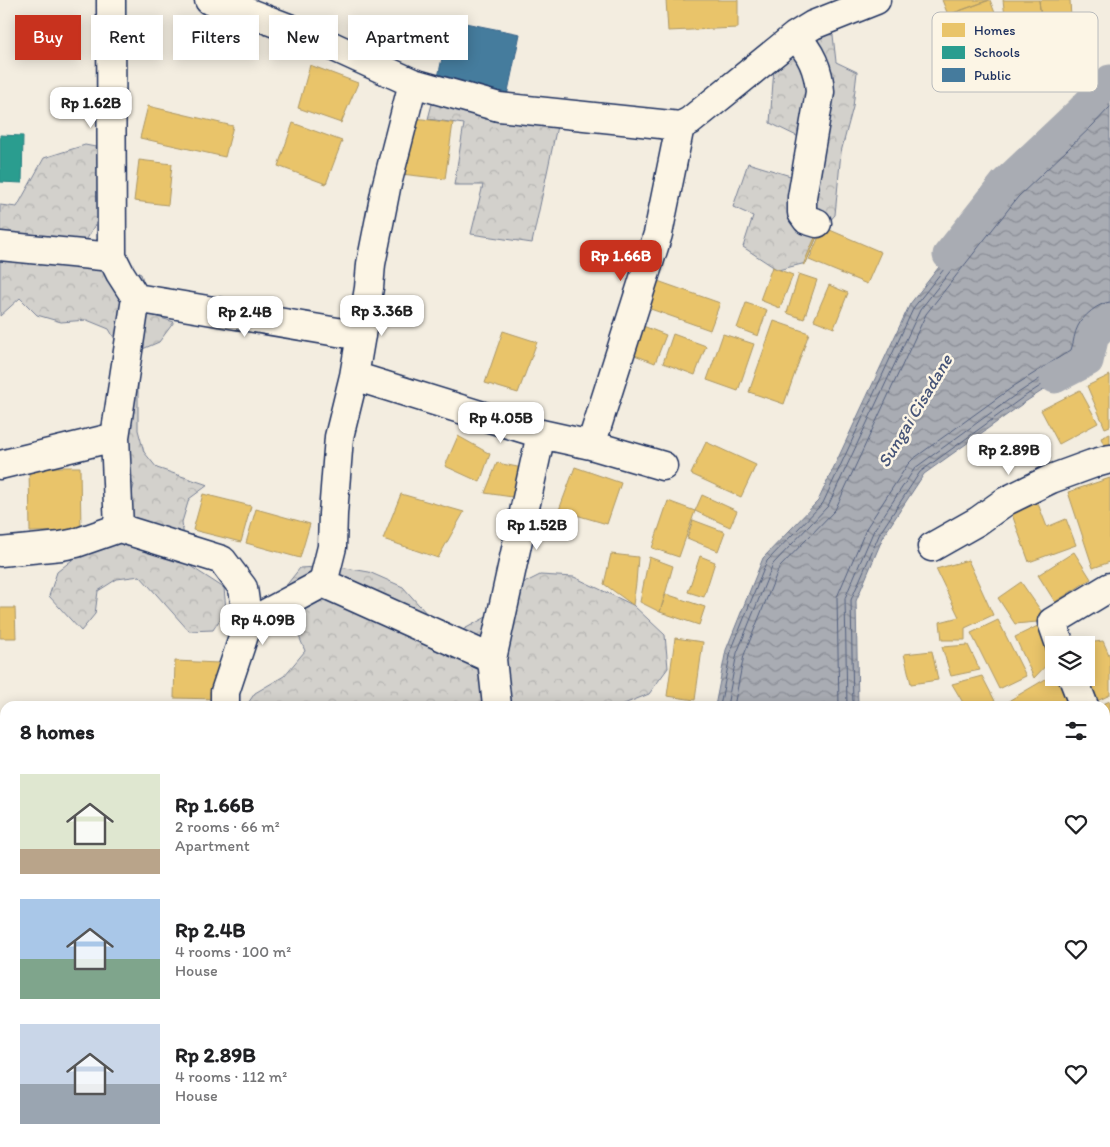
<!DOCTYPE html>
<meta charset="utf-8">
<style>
:root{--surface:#fff;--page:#f6f6f6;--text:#202124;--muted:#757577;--accent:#c8321e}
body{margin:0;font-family:Itim,sans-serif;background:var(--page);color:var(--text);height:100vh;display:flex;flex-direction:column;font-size:19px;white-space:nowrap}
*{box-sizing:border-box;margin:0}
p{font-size:16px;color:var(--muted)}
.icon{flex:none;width:28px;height:28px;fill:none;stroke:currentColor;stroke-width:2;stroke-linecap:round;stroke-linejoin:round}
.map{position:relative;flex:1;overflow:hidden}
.drawer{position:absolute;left:0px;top:701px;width:1110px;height:446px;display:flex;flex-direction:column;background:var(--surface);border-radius:15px 15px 0 0;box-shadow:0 2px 12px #0003}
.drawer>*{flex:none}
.guide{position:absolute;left:15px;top:15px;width:500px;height:45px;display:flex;gap:10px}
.controls{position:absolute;left:1045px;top:636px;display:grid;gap:10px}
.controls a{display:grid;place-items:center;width:50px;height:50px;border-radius:0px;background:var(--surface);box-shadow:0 2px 12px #0003;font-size:25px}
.price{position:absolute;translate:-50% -42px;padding:0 11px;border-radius:10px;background:#fff;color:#222;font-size:16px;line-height:32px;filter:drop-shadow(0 1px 2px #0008)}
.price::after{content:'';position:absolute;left:50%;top:30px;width:15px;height:11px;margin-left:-8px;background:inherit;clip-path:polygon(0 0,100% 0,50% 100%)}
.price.selected{background:var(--accent);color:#fff}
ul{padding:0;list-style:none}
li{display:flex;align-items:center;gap:15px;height:125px;padding:0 20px}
li span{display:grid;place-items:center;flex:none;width:140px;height:100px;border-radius:0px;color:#555}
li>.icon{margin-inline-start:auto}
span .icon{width:60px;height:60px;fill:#fffc;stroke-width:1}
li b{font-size:21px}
h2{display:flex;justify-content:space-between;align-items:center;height:60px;padding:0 20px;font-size:21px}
.pill{padding:0 18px;border-radius:0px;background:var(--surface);box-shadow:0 2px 12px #0003;font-size:18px;line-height:45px}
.pill.selected{background:var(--accent);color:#fff}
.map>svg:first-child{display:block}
.forest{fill:url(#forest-crowns);stroke:#778095}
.water{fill:url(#water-waves);stroke:#707a91}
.homes{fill:#e9c46a;stroke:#ab9766}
.schools{fill:#2a9d8f;stroke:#267c80}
.public{fill:#457b9d;stroke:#38648a}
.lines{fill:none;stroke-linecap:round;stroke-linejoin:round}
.shore{stroke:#546180;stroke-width:1}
.canal{stroke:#a9acb3;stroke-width:31}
.street-casing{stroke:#1b2f5e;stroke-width:31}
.street{stroke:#fcf5e5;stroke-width:28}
.labels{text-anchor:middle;stroke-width:5;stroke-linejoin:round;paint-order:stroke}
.water-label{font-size:18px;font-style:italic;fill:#465478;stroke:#fcf5e5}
.key{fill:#fcf5e5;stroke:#b8babc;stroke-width:1}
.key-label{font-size:14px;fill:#1b2f5e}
</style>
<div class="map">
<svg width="1110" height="1147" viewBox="0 0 1110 1147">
<defs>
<pattern id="forest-crowns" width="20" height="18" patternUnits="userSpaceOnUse" patternTransform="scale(1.25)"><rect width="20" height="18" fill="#d3d1cc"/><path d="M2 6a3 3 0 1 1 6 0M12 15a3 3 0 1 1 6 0" fill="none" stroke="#b5b4b2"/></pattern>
<pattern id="water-waves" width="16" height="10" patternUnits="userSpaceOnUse" patternTransform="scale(1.25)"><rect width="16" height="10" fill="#a9acb3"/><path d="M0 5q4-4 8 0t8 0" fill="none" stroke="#898c95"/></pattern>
</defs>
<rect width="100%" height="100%" fill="#f3ede0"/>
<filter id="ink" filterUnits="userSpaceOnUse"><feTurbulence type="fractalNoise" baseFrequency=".02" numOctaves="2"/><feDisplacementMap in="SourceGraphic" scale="10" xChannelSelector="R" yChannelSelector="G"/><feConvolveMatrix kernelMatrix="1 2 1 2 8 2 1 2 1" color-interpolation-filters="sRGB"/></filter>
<g filter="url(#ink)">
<path class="forest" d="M 807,32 L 833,35 L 836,62 L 857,72 L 853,107 L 841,152 L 835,215 L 818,234 L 806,263 L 778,270 L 743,247 L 753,216 L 733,207 L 748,163 L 797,178 L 807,141 L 770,123 L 775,54 Z
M 433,100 L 557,126 L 532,243 L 471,234 L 483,185 L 454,185 L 464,124 L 428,119 Z
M 85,145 L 106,149 L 110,197 L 87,239 L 101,257 L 141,274 L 154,316 L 174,322 L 159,342 L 138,351 L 138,430 L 144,452 L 157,468 L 208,485 L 189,499 L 182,522 L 187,564 L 224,588 L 226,610 L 213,630 L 189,631 L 140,576 L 117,579 L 98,591 L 95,614 L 81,631 L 49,596 L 57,572 L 112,528 L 128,507 L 134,485 L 118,468 L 121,350 L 109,329 L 87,320 L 61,322 L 37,315 L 20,298 L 0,316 L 0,205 L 17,207 L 44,158 Z
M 334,566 L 369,572 L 403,587 L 427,614 L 459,632 L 488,616 L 510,590 L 540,575 L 574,577 L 633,605 L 665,635 L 668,668 L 649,694 L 619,706 L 246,706 L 255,693 L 284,676 L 305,651 L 281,592 L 300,568 Z
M 1105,791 L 1110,799 L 1110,839 L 1105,842 Z
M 0,892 L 5,892 L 5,1033 L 0,1032 Z
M 276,1143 L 276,1142 L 384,1143 L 383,1147 L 276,1147 Z"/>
<path class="water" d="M 1110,80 L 1110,319 L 1094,335 L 1088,361 L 1025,402 L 924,474 L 884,535 L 856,601 L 858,706 L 715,706 L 726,650 L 763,558 L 818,501 L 910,304 L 1004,184 L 1080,112 Z
M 906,1143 L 908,1147 L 738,1147 L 737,1143 Z"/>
<path class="homes" d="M 666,0 L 738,0 L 738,28 L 668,31 Z
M 942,0 L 989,0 L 948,15 Z
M 990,0 L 1009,49 L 1013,65 L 971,80 L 948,15 Z
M 1003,0 L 1039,0 L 1044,45 L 1009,49 Z
M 1039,0 L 1070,0 L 1072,36 L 1044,45 Z
M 310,65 L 358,83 L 341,123 L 298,108 Z
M 148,106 L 233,126 L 225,157 L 140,138 Z
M 415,118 L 453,123 L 445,179 L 401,174 Z
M 293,123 L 342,141 L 326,184 L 278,166 Z
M 139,160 L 172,164 L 168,205 L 134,201 Z
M 823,227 L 881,252 L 867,284 L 809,260 Z
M 818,234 L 806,263 L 803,265 L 816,235 Z
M 772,267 L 793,275 L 780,308 L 760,300 Z
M 799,274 L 817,280 L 804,319 L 787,313 Z
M 652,279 L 720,303 L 710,330 L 642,306 Z
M 829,285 L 848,293 L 834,328 L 814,320 Z
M 746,303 L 767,310 L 758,336 L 737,328 Z
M 774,321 L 809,333 L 784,404 L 749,392 Z
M 638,324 L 666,335 L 655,363 L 627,352 Z
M 503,331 L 537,342 L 518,393 L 485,383 Z
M 673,334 L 706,346 L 695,375 L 663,363 Z
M 723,334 L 754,344 L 738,391 L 707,380 Z
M 1110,375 L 1110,426 L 1105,428 L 1087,386 Z
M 1080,390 L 1098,423 L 1059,444 L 1041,410 Z
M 1110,434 L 1110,456 L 1109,457 L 1101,438 Z
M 458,436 L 490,454 L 480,482 L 445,466 Z
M 706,442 L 756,465 L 741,497 L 691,474 Z
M 497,463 L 528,469 L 519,498 L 485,493 Z
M 29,467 L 80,467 L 81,531 L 30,532 Z
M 575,467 L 621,483 L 607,524 L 559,510 Z
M 1110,478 L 1110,562 L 1093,568 L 1068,492 Z
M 203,494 L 251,506 L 241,542 L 193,530 Z
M 401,494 L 464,512 L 438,558 L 383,539 Z
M 702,495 L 737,511 L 730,527 L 695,511 Z
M 1035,496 L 1047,527 L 1066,519 L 1076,545 L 1029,562 L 1009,506 Z
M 668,501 L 695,511 L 679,557 L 652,548 Z
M 256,509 L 310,524 L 300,558 L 246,543 Z
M 693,520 L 725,532 L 718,551 L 687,538 Z
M 1074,552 L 1091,579 L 1055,602 L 1038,575 Z
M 611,554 L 638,557 L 636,583 L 633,605 L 604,584 Z
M 700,556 L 715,562 L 704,597 L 688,592 Z
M 649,557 L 673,566 L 660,612 L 640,602 Z
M 968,560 L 993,615 L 965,628 L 965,640 L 942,640 L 940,622 L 959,617 L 936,569 Z
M 1021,582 L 1048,621 L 1015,624 L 998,598 Z
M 666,594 L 705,607 L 699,625 L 660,612 Z
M 0,608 L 15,608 L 16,638 L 0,638 Z
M 998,620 L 1026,676 L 999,689 L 971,633 Z
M 1048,621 L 1054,645 L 1054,657 L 1034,678 L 1015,637 Z
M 675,638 L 703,642 L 695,700 L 667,696 Z
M 1103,641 L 1110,657 L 1110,695 L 1095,702 L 1086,678 L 1086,645 L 1069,645 Z
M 968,645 L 980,670 L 951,676 L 942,647 Z
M 932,651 L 938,680 L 911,684 L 904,654 Z
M 175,661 L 219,663 L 218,699 L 174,698 Z
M 1054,674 L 1054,678 L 1058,678 L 1076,706 L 1011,706 L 1010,700 Z
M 982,676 L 995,701 L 983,706 L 965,706 L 952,684 Z
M 1110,701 L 1110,746 L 1105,735 L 1105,706 L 1098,706 Z
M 12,705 L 81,706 L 12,706 Z
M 1110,872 L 1110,886 L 1105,876 L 1105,874 Z
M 1105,876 L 1110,886 L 1110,941 L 1105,944 Z
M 1105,1044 L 1110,1051 L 1110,1114 L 1105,1117 Z
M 407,1142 L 424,1142 L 425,1147 L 409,1147 Z
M 432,1142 L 445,1142 L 446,1147 L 433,1147 Z
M 456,1142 L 472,1142 L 461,1147 L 458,1147 Z
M 597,1142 L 640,1142 L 641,1147 L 598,1147 Z
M 644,1142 L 681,1142 L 682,1147 L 645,1147 Z
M 1047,1142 L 1059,1142 L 1062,1147 L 1040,1147 Z"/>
<path class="schools" d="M 0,135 L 23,136 L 22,183 L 0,182 Z"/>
<path class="public" d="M 450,20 L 520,34 L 507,96 L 437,82 Z"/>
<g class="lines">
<path class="shore" d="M 720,706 L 731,651 L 767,561 L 823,503 L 914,307 L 1008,188 L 1083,115 L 1110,87
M 727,706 L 737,653 L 773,564 L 828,506 L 920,310 L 1012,192 L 1088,120 L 1110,96
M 734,706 L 744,655 L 779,568 L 835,510 L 926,314 L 1018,197 L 1093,125 L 1110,107
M 839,706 L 837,597 L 867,527 L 908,464 L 913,459 L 1014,386 L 1071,350 C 1074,342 1074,333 1078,326 C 1083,316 1098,303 1110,302
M 847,706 L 845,598 L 874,530 L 915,468 L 1018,393 L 1078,354 L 1086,328 L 1101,312 L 1110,310
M 853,706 L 851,600 L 880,533 L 920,472 L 1022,398 L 1083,358 L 1090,332 L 1105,317 L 1110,316"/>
<path class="canal" d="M 948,255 L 1004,184 L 1080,112 L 1110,80
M 1055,378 L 1088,361 L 1094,335 L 1110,319"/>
<defs>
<path id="street" d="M 111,0 L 112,257 L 120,273 L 136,298 L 115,437 L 119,528 L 222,560 L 243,588 L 248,623 L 225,692 L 225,706
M 209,0 L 223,3 L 294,30 L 334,47 L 413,83 L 499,107 L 680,126 L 690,121 L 795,36 L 813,25 L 876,0
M 795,36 C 811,52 819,70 820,92 L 802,197 L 802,213 L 807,220 L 817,223
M 0,246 L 112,257
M 136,298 L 361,336
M 354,376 L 541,434 L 591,445 L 663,466
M 591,445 L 658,234 L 680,126
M 0,465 L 115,437
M 932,547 L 978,521 L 1006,501 L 1051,479 L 1092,464 L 1110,459
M 0,552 L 61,546 L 76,543 L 119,528
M 323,583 L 332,547 L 333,514 L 339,437 L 354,376 L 369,288 L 371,264 L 386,188 L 413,83
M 248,623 L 323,583 L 492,659 L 497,706
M 1060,645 L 1052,622 L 1110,587
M 492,659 L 541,434
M 1073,678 L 1084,706
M 1105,760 L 1110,771
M 0,805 L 5,805
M 0,1043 L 5,1042
M 592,1142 L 593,1147
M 717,1142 L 719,1147
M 493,1147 L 502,1142"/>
</defs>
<use href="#street" class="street-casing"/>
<use href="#street" class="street"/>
</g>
</g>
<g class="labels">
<g class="water-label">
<text transform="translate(915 411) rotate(-59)" y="6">Sungai Cisadane</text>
</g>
</g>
<rect x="932" y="12" width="166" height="80" rx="8" class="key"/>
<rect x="942" y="23" width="23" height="14" fill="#e9c46a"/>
<rect x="942" y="46" width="23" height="13" fill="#2a9d8f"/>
<rect x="942" y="68" width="23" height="14" fill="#457b9d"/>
<g class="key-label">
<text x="974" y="35">Homes</text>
<text x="974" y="57">Schools</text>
<text x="974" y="80">Public</text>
</g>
</svg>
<div class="controls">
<a><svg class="icon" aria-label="layers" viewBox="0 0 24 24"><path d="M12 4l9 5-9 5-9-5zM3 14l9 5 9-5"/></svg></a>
</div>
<b class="price" style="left:91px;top:129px">Rp 1.62B</b>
<b class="price selected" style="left:621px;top:282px">Rp 1.66B</b>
<b class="price" style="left:382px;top:337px">Rp 3.36B</b>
<b class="price" style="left:245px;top:338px">Rp 2.4B</b>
<b class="price" style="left:501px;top:444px">Rp 4.05B</b>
<b class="price" style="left:1009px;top:476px">Rp 2.89B</b>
<b class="price" style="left:537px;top:551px">Rp 1.52B</b>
<b class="price" style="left:263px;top:646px">Rp 4.09B</b>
<div class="guide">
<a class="pill selected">Buy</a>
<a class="pill">Rent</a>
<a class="pill">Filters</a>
<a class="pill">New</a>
<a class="pill">Apartment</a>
</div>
<section class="drawer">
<h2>8 homes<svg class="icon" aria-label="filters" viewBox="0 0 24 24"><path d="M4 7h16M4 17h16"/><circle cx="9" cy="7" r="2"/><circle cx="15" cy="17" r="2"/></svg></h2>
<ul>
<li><span style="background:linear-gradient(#dfe7d0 75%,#b9a48a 0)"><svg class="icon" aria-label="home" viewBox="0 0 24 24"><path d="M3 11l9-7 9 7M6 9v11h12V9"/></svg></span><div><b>Rp 1.66B</b><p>2 rooms · 66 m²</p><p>Apartment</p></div><svg class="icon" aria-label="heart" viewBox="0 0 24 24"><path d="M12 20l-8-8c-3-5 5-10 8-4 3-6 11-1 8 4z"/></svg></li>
<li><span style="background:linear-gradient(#a9c7e8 60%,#7fa58c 0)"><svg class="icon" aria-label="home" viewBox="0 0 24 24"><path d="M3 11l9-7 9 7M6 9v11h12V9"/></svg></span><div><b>Rp 2.4B</b><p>4 rooms · 100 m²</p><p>House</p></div><svg class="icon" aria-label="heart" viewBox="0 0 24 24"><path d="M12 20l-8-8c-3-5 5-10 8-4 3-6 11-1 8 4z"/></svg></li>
<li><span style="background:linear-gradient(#c9d6e8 60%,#9aa5b1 0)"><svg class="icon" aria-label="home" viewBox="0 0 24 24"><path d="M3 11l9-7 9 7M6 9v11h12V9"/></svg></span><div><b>Rp 2.89B</b><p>4 rooms · 112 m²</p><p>House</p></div><svg class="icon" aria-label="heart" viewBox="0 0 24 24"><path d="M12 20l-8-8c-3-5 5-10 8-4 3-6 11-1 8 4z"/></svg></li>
</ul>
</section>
</div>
